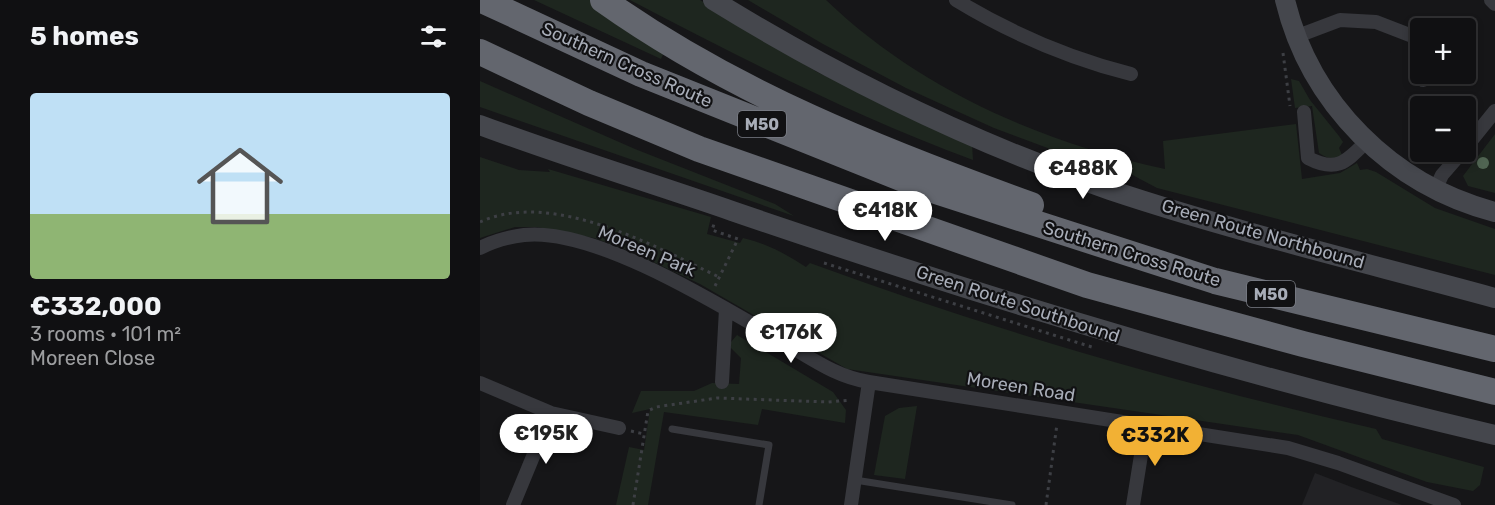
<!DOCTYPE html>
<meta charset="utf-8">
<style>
:root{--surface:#101012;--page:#19191b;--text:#f1f3f6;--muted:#9c9d9f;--line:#303032;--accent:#f2b134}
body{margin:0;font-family:Rubik,sans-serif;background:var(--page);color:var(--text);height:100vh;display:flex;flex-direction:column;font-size:22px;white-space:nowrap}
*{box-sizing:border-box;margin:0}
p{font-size:20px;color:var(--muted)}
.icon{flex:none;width:33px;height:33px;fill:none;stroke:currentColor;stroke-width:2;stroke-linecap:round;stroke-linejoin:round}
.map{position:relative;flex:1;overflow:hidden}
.drawer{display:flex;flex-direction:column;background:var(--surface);width:480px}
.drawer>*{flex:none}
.controls{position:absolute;left:930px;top:18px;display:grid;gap:12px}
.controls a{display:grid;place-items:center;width:66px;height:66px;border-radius:6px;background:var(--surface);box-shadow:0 3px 9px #0003,0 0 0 2px var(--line);font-size:30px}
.price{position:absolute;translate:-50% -51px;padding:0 14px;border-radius:21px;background:#fff;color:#222;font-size:20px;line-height:39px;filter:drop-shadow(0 2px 3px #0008)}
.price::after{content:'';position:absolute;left:50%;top:36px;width:18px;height:14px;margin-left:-9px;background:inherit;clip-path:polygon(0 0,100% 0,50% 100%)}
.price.active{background:var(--accent);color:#111}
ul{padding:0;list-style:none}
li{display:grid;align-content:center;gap:12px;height:318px;padding:0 30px}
li span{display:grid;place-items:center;height:186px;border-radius:6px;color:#555}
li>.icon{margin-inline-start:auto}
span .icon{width:108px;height:108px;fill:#fffc;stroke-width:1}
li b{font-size:26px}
h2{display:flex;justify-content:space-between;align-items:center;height:72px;padding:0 30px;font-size:26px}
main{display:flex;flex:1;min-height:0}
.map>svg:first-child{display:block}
.built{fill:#222225}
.green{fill:#1e261f}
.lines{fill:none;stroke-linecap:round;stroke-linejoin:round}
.path{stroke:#3d3f44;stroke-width:3;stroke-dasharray:3 4.5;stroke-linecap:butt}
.lane{stroke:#37383d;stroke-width:7}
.street{stroke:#37383d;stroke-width:14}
.secondary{stroke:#45474d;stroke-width:20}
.highway{stroke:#63666e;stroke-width:26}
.tree{fill:#506452}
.labels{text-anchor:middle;stroke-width:4.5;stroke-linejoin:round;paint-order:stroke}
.shield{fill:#111113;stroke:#7b7e86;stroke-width:1.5}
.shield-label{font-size:16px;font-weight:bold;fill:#a8adb8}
.street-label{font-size:18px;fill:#a8adb8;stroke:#111113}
</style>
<main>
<section class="drawer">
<h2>5 homes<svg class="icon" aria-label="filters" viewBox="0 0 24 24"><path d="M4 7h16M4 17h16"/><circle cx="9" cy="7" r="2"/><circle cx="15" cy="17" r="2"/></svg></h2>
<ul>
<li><span style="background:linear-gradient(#bfe0f5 65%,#8fb573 0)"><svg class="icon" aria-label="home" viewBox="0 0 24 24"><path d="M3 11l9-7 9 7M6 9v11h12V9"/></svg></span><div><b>€332,000</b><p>3 rooms · 101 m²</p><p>Moreen Close</p></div></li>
</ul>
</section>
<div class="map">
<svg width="1015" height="505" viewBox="0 0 1015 505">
<rect width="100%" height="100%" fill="#161618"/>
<path class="built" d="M 835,473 L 874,488 L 922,505 L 822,505 Z"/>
<path class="green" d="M 54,0 L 114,0 L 187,46 L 181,59 Z
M 150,0 L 220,0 L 337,72 L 492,144 L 493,160 C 374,116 263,59 150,0 Z
M 268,0 L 346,0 C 439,89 560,142 685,169 L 683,141 L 816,124 L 822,179 L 860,173 L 877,163 L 880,170 L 887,169 L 896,172 L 955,208 L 1015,229 L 1015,275 L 677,188 L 643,170 L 581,153 L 514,128 L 426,88 L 343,44 Z
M 811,79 L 819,81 L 830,100 L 859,136 L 863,142 L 859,148 L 862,155 C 854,160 848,159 839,153 L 832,106 L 815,108 Z
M 0,81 L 155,149 L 295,204 L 314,216 L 0,107 Z
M 1015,134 L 1015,193 L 988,186 L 983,176 Z
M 0,157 L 39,170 L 70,172 L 68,169 L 231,217 L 227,234 L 260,243 L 263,238 C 288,244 304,253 326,267 L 330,263 C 514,331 705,385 896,429 L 902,439 L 1004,467 L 1000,485 L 993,491 L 947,482 L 818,435 L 367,369 L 220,284 L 152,252 L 114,238 L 57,227 L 35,227 L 0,238 Z
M 257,335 L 353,392 L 366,410 L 365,423 L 282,409 L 278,425 L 184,412 L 168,505 L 136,505 L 149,447 L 164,450 L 170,409 L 152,413 L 161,391 L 214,391 L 232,383 L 259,384 L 261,358 L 251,348 L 251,342 Z
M 437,406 L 425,479 L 394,475 L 405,416 L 419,408 Z"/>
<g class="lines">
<path class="path" d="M 803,53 L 810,106
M 0,222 C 72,189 174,246 239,277
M 344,263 L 615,348
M 235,286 L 258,239 L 232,230 L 234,224 L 236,225
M 151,431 L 164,434
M 153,505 L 168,411 L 176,407 L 237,398 L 348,402 L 371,400
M 566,505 L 577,424"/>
<path class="lane" d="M 192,429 L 289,445 L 279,505
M 375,480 L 532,505"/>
<path class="street" d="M 476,0 C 532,34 588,58 651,74
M 1011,0 L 1015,4
M 815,37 L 860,20 L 896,22 L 940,39
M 943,80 L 948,74
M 824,112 L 828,158 C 857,173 866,162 887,141
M 986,147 L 1015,111
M 955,190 L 962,175 L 982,152
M 0,248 C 14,241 28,237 44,235 C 115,227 241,306 303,342 C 331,358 356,377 389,382
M 242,382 L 246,309
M 0,383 L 71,413 L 139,428
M 33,505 L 71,413
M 371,505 L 389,382 L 808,448 L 858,463 L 974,505
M 653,505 L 666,424"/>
<path class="secondary" d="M 233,0 C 358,77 491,142 630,190 C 756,232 887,263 1015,298
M 805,0 C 830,104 912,185 1015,212
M 0,125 C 83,156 168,182 252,211 C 503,297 757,375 1015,435"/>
<path class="highway" d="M 2,0 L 161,74 L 443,187 L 735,281 L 1015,349
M 123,0 C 254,93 401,151 551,205
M 0,52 L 109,103 L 219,149 L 607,285 L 823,344 L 1015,392"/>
</g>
<circle class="tree" cx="1003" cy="163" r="6"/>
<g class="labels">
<g class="shield">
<rect x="258" y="111" width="48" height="26" rx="4.5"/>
<rect x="767" y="281" width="48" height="26" rx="4.5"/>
</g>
<g class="shield-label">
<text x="282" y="130">M50</text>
<text x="791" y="300">M50</text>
</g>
<g class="street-label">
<text transform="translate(147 65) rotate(24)" y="6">Southern Cross Route</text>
<text transform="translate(783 234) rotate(16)" y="6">Green Route Northbound</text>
<text transform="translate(167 251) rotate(23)" y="6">Moreen Park</text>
<text transform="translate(652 254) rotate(17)" y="6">Southern Cross Route</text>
<text transform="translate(538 304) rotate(18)" y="6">Green Route Southbound</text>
<text transform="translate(541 387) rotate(9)" y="6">Moreen Road</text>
</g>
</g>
</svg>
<div class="controls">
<a>+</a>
<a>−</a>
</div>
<b class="price" style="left:603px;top:200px">€488K</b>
<b class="price" style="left:405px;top:242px">€418K</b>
<b class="price" style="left:311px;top:364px">€176K</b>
<b class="price" style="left:66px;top:465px">€195K</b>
<b class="price active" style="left:675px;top:467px">€332K</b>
</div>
</main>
